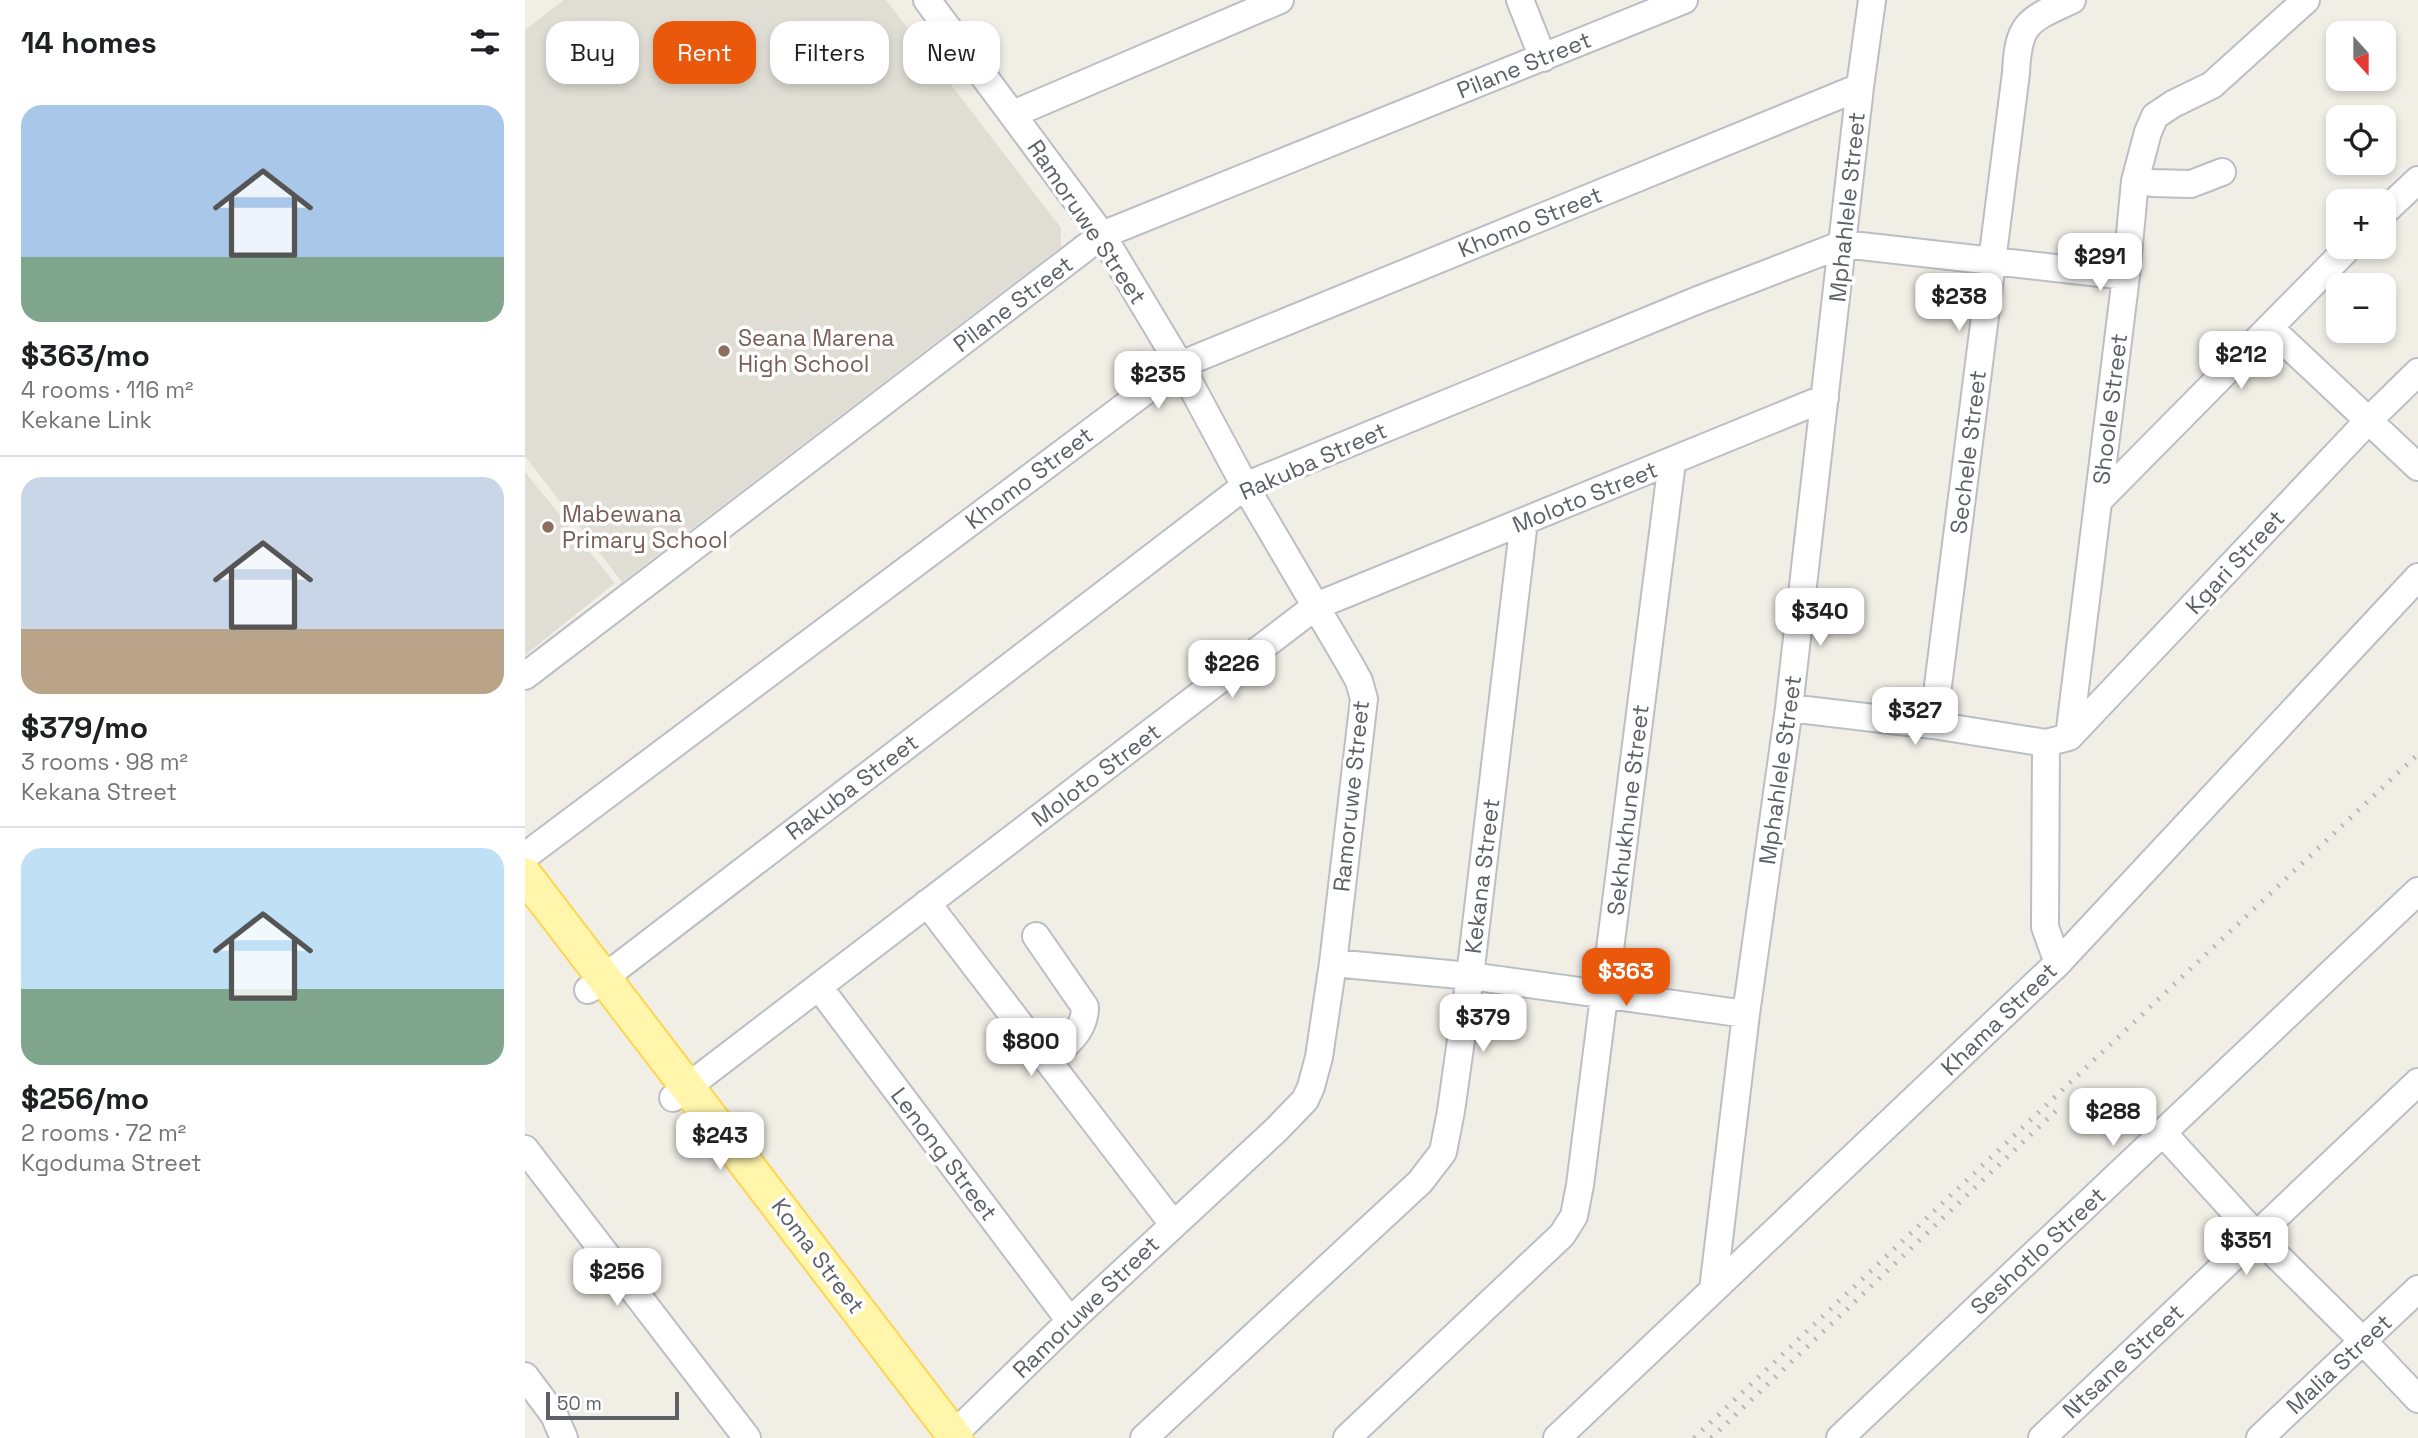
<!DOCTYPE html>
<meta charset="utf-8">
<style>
:root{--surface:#fff;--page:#f2f2f2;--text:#202124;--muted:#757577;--line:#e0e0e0;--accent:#ea580c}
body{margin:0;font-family:"Space Grotesk",sans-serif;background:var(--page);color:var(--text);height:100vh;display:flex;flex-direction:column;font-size:26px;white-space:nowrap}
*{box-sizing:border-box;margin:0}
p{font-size:23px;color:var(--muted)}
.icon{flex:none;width:38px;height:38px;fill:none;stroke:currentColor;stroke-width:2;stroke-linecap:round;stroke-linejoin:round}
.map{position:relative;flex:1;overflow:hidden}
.panel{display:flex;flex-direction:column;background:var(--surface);width:525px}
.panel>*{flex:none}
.banner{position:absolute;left:21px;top:21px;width:665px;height:63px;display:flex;gap:14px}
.needle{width:46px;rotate:159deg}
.controls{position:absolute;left:1801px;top:21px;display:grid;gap:14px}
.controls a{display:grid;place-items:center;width:70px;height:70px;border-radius:14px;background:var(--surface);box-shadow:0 4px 10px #0003;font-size:35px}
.scale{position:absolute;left:21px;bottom:18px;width:133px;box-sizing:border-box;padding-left:7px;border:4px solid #5c6067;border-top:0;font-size:19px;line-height:24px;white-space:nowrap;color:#5c6067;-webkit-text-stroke:5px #fff;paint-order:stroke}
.price{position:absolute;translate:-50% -60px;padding:0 16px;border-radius:14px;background:#fff;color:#222;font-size:23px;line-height:46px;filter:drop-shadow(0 2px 4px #0008)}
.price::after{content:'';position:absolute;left:50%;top:42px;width:21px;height:16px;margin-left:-10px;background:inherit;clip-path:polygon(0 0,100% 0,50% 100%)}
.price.active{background:var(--accent);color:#fff}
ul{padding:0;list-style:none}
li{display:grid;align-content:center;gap:14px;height:371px;padding:0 21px}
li+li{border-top:2px solid var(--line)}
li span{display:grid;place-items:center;height:217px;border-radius:21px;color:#555}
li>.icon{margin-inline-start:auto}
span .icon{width:126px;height:126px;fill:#fffc;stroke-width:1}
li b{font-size:30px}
h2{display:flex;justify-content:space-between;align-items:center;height:84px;padding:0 21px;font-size:30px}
.tag{padding:0 24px;border-radius:21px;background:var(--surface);box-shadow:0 4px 10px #0003;font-size:24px;line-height:63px}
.tag.active{background:var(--accent);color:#fff}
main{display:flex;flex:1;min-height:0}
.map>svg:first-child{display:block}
.education{fill:#e0ded4}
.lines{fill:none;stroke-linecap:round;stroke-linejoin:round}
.minor-casing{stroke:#bcbec5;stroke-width:30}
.major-casing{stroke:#fdd651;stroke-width:37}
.minor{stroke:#fff;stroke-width:26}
.major{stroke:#fff6ab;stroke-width:33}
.rail{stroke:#b6b7b8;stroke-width:5;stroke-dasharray:2 9;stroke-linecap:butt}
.education-dot{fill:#8d6e63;stroke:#fff;stroke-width:2.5}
.labels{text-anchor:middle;stroke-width:7;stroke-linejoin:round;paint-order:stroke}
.street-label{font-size:23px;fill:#5c6067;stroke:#fff}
.education-label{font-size:23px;fill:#785e54;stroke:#fff;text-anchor:start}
</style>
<main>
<section class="panel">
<h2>14 homes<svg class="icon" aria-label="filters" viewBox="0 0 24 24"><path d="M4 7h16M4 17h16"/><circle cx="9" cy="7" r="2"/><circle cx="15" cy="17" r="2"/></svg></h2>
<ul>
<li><span style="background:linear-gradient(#a9c7e8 70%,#7fa58c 0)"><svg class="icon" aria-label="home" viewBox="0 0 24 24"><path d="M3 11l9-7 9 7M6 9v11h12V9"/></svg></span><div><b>$363/mo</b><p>4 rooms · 116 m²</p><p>Kekane Link</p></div></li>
<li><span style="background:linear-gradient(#c9d6e8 70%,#b9a48a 0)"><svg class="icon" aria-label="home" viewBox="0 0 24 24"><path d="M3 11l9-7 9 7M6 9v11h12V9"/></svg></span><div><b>$379/mo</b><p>3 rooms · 98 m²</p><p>Kekana Street</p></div></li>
<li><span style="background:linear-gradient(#bfe0f5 65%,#7fa58c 0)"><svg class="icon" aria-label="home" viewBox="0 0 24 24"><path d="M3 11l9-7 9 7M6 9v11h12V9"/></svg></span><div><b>$256/mo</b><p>2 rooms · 72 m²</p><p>Kgoduma Street</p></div></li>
</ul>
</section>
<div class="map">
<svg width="1893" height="1438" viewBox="0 0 1893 1438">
<rect width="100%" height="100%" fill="#f0eee5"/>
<path class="education" d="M 39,0 L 361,0 L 536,228 L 536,247 L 97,582 L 0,456 L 0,30 Z
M 0,472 L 90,583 L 0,655 Z"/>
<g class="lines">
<defs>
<path id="minor" d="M 402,0 L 577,235 L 655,365 L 720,486 L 824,663 L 834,681 L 839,699 L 808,963 L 794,1057 L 786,1087 L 780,1100 L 751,1130 L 545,1321 L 425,1438
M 995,0 L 1018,58
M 488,114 L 755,0
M 1611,179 L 1627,183 L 1666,184 L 1697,172
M 1858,213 L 1893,180
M 1745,328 L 1893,467
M 1574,500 L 1824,247
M 0,676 L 577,235 L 1159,0
M 1264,708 L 1408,725 L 1521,743 L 1544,737 L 1843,421 L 1893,372
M 1408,725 L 1491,73 C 1493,22 1504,20 1547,0
M 1544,737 L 1601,276 L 1610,181 L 1623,132 L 1630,116 L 1648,104 L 1687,85 L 1781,0
M 1521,743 L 1520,927 L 1533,963
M 0,856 L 655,365 L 1335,87
M 402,903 L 648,1224
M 511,936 L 560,1007 C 560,1032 540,1045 523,1061
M 808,963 L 945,976 L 1221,1014
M 294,987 L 545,1321
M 63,990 L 720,486 L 1173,300 L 1318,244 L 1601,276
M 148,1098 L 791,606 L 1300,398
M 1639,1134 L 1731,1235 L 1838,1341 L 1893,1399
M 0,1149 L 222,1438
M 1188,1290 L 1221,1014 L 1264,708 L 1335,87 L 1347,0
M 0,1376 L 29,1415 L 39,1438
M 619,1438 L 895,1182 L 918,1152 L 926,1111 L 945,976 L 999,521
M 822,1438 L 1037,1235 L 1049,1216 L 1055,1185 L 1147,462
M 1032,1438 L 1533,963 L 1893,577
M 1315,1438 L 1893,891
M 1517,1438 L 1893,1082
M 1735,1438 L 1893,1289"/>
<path id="major" d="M 0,875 L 431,1438"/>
</defs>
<use href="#minor" class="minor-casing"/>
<use href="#major" class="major-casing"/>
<use href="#minor" class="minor"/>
<use href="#major" class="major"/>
<path class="rail" d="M 1169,1438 L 1893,754
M 1186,1438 L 1535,1107"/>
</g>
<g class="education-dot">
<circle cx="199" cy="351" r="7"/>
<circle cx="23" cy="527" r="7"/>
</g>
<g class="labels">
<g class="street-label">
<text transform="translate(999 65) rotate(-22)" y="8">Pilane Street</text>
<text transform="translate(1322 207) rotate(-84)" y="8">Mphahlele Street</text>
<text transform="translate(562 222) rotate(56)" y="8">Ramoruwe Street</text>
<text transform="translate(1005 222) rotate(-22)" y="8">Khomo Street</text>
<text transform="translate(488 304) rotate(-37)" y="8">Pilane Street</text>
<text transform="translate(1585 409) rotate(-83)" y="8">Shoole Street</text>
<text transform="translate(1443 452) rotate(-83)" y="8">Sechele Street</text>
<text transform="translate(788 461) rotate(-24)" y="8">Rakuba Street</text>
<text transform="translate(504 478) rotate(-37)" y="8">Khomo Street</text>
<text transform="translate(1060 497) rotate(-22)" y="8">Moloto Street</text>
<text transform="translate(1710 562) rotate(-47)" y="8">Kgari Street</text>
<text transform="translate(1255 770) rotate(-82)" y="8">Mphahlele Street</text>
<text transform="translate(571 775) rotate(-37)" y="8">Moloto Street</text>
<text transform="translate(327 787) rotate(-37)" y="8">Rakuba Street</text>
<text transform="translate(826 796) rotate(-84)" y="8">Ramoruwe Street</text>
<text transform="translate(1103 810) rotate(-83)" y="8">Sekhukhune Street</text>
<text transform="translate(957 876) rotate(-83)" y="8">Kekana Street</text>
<text transform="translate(1474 1019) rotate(-44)" y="8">Khama Street</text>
<text transform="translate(419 1154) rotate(53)" y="8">Lenong Street</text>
<text transform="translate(1513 1251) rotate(-43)" y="8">Seshotlo Street</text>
<text transform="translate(293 1256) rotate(53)" y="8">Koma Street</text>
<text transform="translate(561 1307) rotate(-44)" y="8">Ramoruwe Street</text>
<text transform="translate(1598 1361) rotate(-43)" y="8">Ntsane Street</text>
<text transform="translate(1814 1364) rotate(-43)" y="8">Malia Street</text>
</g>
<g class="education-label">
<text x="213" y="346">Seana Marena<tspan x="213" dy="26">High School</tspan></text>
<text x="37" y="522">Mabewana<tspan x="37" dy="26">Primary School</tspan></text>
</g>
</g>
</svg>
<div class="controls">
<a><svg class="needle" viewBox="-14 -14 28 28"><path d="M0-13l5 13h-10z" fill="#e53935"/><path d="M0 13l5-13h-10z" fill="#757577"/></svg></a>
<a><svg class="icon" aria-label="locate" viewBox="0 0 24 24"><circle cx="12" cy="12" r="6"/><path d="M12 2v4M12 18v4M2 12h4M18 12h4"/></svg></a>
<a>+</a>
<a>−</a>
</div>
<div class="scale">50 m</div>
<b class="price" style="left:1575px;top:293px">$291</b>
<b class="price" style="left:1434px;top:333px">$238</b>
<b class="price" style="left:1716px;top:391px">$212</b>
<b class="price" style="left:633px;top:411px">$235</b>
<b class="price" style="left:1295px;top:648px">$340</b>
<b class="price" style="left:707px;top:700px">$226</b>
<b class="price" style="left:1390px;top:747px">$327</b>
<b class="price active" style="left:1101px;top:1008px">$363</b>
<b class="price" style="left:958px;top:1054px">$379</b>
<b class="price" style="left:506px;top:1078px">$800</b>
<b class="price" style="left:1588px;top:1148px">$288</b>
<b class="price" style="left:195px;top:1172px">$243</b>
<b class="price" style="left:1721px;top:1277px">$351</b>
<b class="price" style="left:92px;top:1308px">$256</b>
<div class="banner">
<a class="tag">Buy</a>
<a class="tag active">Rent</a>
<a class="tag">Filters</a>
<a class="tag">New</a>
</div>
</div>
</main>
